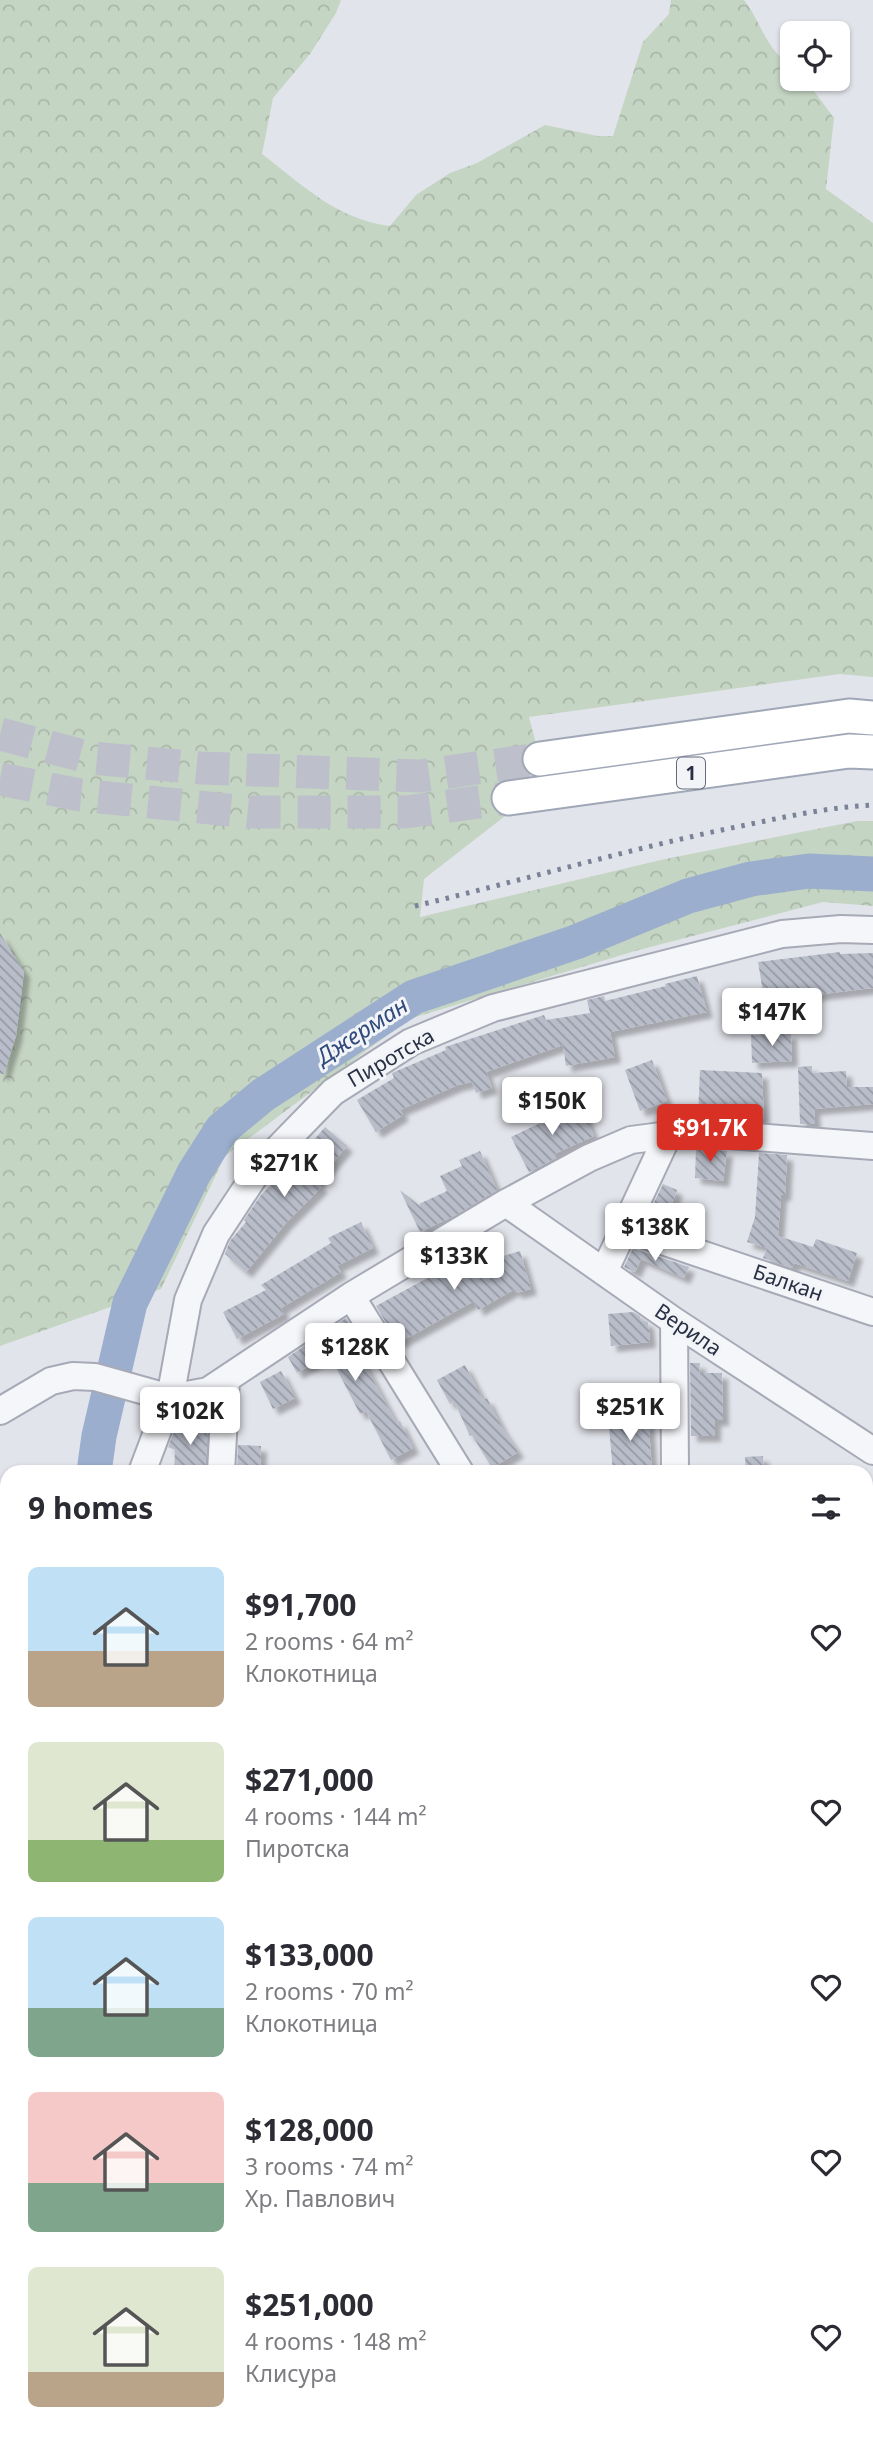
<!DOCTYPE html>
<meta charset="utf-8">
<style>
:root{--surface:#fff;--page:#f7f7f7;--text:#2b2b33;--muted:#7c7c81;--accent:#d93025}
body{margin:0;font-family:"Noto Sans",sans-serif;background:var(--page);color:var(--text);height:100vh;display:flex;flex-direction:column;font-size:26px;white-space:nowrap}
*{box-sizing:border-box;margin:0}
p{font-size:23px;color:var(--muted)}
.icon{flex:none;width:38px;height:38px;fill:none;stroke:currentColor;stroke-width:2;stroke-linecap:round;stroke-linejoin:round}
.map{position:relative;flex:1;overflow:hidden}
.side{position:absolute;left:0px;top:1465px;width:873px;height:975px;display:flex;flex-direction:column;background:var(--surface);border-radius:21px 21px 0 0;box-shadow:0 2px 5px #0004}
.side>*{flex:none}
.fabs{position:absolute;left:780px;top:21px;display:grid;gap:14px}
.fabs a{display:grid;place-items:center;width:70px;height:70px;border-radius:10px;background:var(--surface);box-shadow:0 2px 5px #0004;font-size:35px}
.price{position:absolute;translate:-50% -60px;padding:0 16px;border-radius:7px;background:#fff;color:#222;font-size:23px;line-height:46px;filter:drop-shadow(0 2px 4px #0008)}
.price::after{content:'';position:absolute;left:50%;top:42px;width:21px;height:16px;margin-left:-10px;background:inherit;clip-path:polygon(0 0,100% 0,50% 100%)}
.price.selected{background:var(--accent);color:#fff}
ul{padding:0;list-style:none}
li{display:flex;align-items:center;gap:21px;height:175px;padding:0 28px}
li span{display:grid;place-items:center;flex:none;width:196px;height:140px;border-radius:10px;color:#555}
li>.icon{margin-inline-start:auto}
span .icon{width:84px;height:84px;fill:#fffc;stroke-width:1}
li b{font-size:30px}
h2{display:flex;justify-content:space-between;align-items:center;height:84px;padding:0 28px;font-size:30px}
.map>svg:first-child{display:block}
.forest{fill:url(#forest-crowns)}
.lines{fill:none;stroke-linecap:round;stroke-linejoin:round}
.river{stroke:#9baecd;stroke-width:35}
.building{fill:url(#building-back-hatch);filter:url(#shadow)}
.major-tunnel{stroke:#bdc0ca;stroke-width:33;stroke-dasharray:33 17;stroke-linecap:butt}
.minor-casing{stroke:#a7aab6;stroke-width:30}
.major-casing{stroke:#a0a7b7;stroke-width:37}
.minor{stroke:#f5f6f9;stroke-width:26}
.major{stroke:#fff;stroke-width:33}
.rail{stroke:#7a8296;stroke-width:5;stroke-dasharray:3.5 7;stroke-linecap:butt}
.labels{text-anchor:middle;stroke-width:6;stroke-linejoin:round;paint-order:stroke}
.shield{fill:#f2f4f8;stroke:#656b7a;stroke-width:2}
.shield-label{font-size:19px;font-weight:bold;fill:#293044}
.street-label{font-size:21px;fill:#293044;stroke:#f2f4f8}
.water-label{font-size:23px;font-style:italic;fill:#304a7b;stroke:#f2f4f8}
</style>
<div class="map">
<svg width="873" height="2439" viewBox="0 0 873 2439">
<defs>
<pattern id="forest-crowns" width="20" height="18" patternUnits="userSpaceOnUse" patternTransform="scale(1.75)"><rect width="20" height="18" fill="#c5d5c3"/><path d="M2 6a3 3 0 1 1 6 0M12 15a3 3 0 1 1 6 0" fill="none" stroke="#a9b7a9"/></pattern>
<pattern id="building-back-hatch" width="6" height="6" patternUnits="userSpaceOnUse" patternTransform="scale(1.75)"><rect width="6" height="6" fill="#b9bdc9"/><path d="M-1 5l2 2M0 0l6 6M5-1l2 2" fill="none" stroke="#969aa5"/></pattern>
<filter id="shadow"><feDropShadow dx="6" dy="6" stdDeviation="2" flood-color="#0004"/></filter>
</defs>
<rect width="100%" height="100%" fill="#e2e4eb"/>
<path class="forest" d="M 0,0 L 341,0 L 336,13 L 310,54 L 273,98 L 262,154 C 304,186 336,219 390,226 L 416,195 L 450,173 L 477,163 L 545,125 L 598,136 L 613,136 L 643,42 L 669,14 L 671,0 L 744,0 C 761,21 767,54 793,65 L 793,79 L 805,79 L 834,118 L 826,189 L 873,223 L 873,677 L 840,674 L 529,717 L 540,759 L 509,798 L 513,810 L 424,879 L 420,917 L 665,859 L 857,821 L 873,821 L 873,906 L 823,902 L 635,951 L 409,1019 L 225,1156 L 161,1289 L 0,1346 Z
M 873,2226 L 873,2439 L 0,2439 L 0,2262 L 7,2271 L 7,2432 L 866,2432 L 866,2233 Z"/>
<g class="lines">
<path class="river" d="M 94,1472 L 99,1436 L 130,1303 L 194,1173 L 222,1129 L 263,1095 L 414,997 L 576,942 L 688,896 L 751,879 L 809,871 L 873,874
M 0,1612 L 7,1606"/>
</g>
<path class="building" d="M 0,933 L 24,972 L 16,1036 L 4,1074 L 0,1074 Z
M 840,952 L 840,954 L 873,953 L 873,988 L 797,997 L 797,1002 L 730,1011 L 728,997 L 763,992 L 758,962 Z
M 697,976 L 707,1012 L 610,1032 L 615,1057 L 566,1066 L 563,1045 L 486,1072 L 492,1088 L 476,1093 L 472,1082 L 458,1085 L 400,1110 L 403,1115 L 376,1132 L 357,1100 L 394,1078 L 392,1073 L 446,1050 L 445,1047 L 544,1015 L 546,1020 L 590,1013 L 587,1000 L 604,996 L 605,1001 L 666,986 L 665,984 Z
M 791,1033 L 792,1061 L 752,1063 L 751,1035 Z
M 652,1060 L 667,1101 L 640,1111 L 625,1070 Z
M 812,1066 L 812,1073 L 846,1071 L 847,1087 L 873,1087 L 873,1104 L 814,1109 L 815,1124 L 800,1124 L 798,1067 Z
M 700,1070 L 762,1073 L 764,1120 L 698,1116 Z
M 580,1104 L 594,1136 L 554,1154 L 556,1158 L 529,1172 L 511,1137 Z
M 325,1127 L 347,1146 L 317,1182 L 322,1187 L 286,1223 L 246,1272 L 225,1254 L 230,1241 L 246,1222 L 244,1220 L 261,1195 L 302,1154 Z
M 696,1148 L 727,1151 L 723,1181 L 695,1178 Z
M 480,1151 L 497,1190 L 454,1216 L 420,1232 L 400,1190 L 421,1207 L 419,1204 L 447,1191 L 440,1176 L 462,1166 L 459,1160 Z
M 759,1153 L 787,1155 L 785,1195 L 781,1195 L 778,1236 L 813,1247 L 816,1239 L 857,1253 L 848,1281 L 794,1263 L 792,1268 L 763,1258 L 767,1248 L 747,1242 L 755,1217 Z
M 663,1184 L 677,1190 L 671,1207 L 687,1213 L 680,1230 L 646,1219 Z
M 361,1222 L 373,1248 L 337,1266 L 341,1272 L 281,1308 L 284,1314 L 237,1339 L 223,1312 L 266,1290 L 261,1285 L 331,1243 L 328,1238 Z
M 633,1248 L 689,1267 L 684,1278 L 641,1259 L 635,1272 L 626,1268 L 624,1267 Z
M 477,1251 L 483,1262 L 520,1251 L 531,1289 L 516,1293 L 515,1289 L 478,1310 L 474,1301 L 398,1343 L 376,1306 Z
M 633,1312 L 640,1316 L 640,1320 L 648,1322 L 650,1342 L 611,1346 L 608,1314 Z
M 346,1318 L 358,1337 L 352,1340 L 396,1423 L 400,1421 L 413,1448 L 391,1460 L 366,1411 L 360,1414 L 329,1354 L 297,1373 L 288,1357 Z
M 690,1363 L 700,1363 L 699,1373 L 722,1373 L 723,1420 L 715,1420 L 715,1436 L 691,1436 Z
M 465,1365 L 483,1400 L 487,1398 L 502,1428 L 518,1452 L 492,1468 L 472,1435 L 470,1436 L 454,1401 L 450,1404 L 437,1380 Z
M 281,1371 L 295,1398 L 273,1409 L 260,1382 Z
M 648,1413 L 652,1472 L 613,1472 L 608,1416 Z
M 179,1419 L 208,1428 L 205,1472 L 174,1472 L 175,1450 L 168,1447 Z
M 238,1445 L 261,1446 L 260,1472 L 237,1472 Z
M 763,1456 L 764,1472 L 746,1472 L 745,1457 Z"/>
<g class="lines">
<path class="major-tunnel" d="M 0,734 L 91,758 L 201,768 L 420,776 L 540,759
M 0,779 L 80,795 L 249,812 L 406,812 L 509,798"/>
<defs>
<path id="minor" d="M 506,1203 L 674,1321 L 873,1451
M 624,1228 L 873,1312
M 604,1272 L 668,1135
M 351,1296 L 460,1472
M 674,1321 L 675,1472
M 0,1411 L 51,1381 L 73,1376 L 95,1377 L 170,1398 L 208,1391 L 351,1296 L 506,1203 L 589,1158 L 631,1140 L 691,1132 L 873,1146
M 142,1472 L 170,1398 L 188,1300 L 216,1234 L 261,1166 L 333,1092 L 411,1042 L 493,1008 L 782,934 L 841,929 L 873,930
M 221,1472 L 226,1380
M 0,1652 L 7,1648
M 866,1654 L 873,1653
M 0,1680 L 7,1680
M 866,1753 L 873,1750
M 0,1762 L 7,1762
M 0,1847 L 7,1842
M 866,1900 L 873,1899
M 0,2035 L 7,2039
M 866,2053 L 873,2053
M 866,2141 L 873,2137"/>
<path id="major" d="M 540,759 L 849,716 L 873,718
M 509,798 L 849,751 L 873,752"/>
</defs>
<use href="#minor" class="minor-casing"/>
<use href="#major" class="major-casing"/>
<use href="#minor" class="minor"/>
<use href="#major" class="major"/>
<path class="rail" d="M 415,906 C 524,880 632,848 741,826 C 785,817 829,807 873,805"/>
</g>
<g class="labels">
<rect class="shield" x="677" y="757.5" width="28" height="31" rx="5"/>
<g class="shield-label">
<text x="691" y="780">1</text>
</g>
<g class="street-label">
<text transform="translate(391 1058) rotate(-30)" y="7">Пиротска</text>
<text transform="translate(788 1283) rotate(19)" y="7">Балкан</text>
<text transform="translate(688 1330) rotate(34)" y="7">Верила</text>
</g>
<g class="water-label">
<text transform="translate(362 1031) rotate(-33)" y="8">Джерман</text>
</g>
</g>
</svg>
<div class="fabs">
<a><svg class="icon" aria-label="locate" viewBox="0 0 24 24"><circle cx="12" cy="12" r="6"/><path d="M12 2v4M12 18v4M2 12h4M18 12h4"/></svg></a>
</div>
<b class="price" style="left:772px;top:1048px">$147K</b>
<b class="price" style="left:552px;top:1137px">$150K</b>
<b class="price selected" style="left:710px;top:1164px">$91.7K</b>
<b class="price" style="left:284px;top:1199px">$271K</b>
<b class="price" style="left:655px;top:1263px">$138K</b>
<b class="price" style="left:454px;top:1292px">$133K</b>
<b class="price" style="left:355px;top:1383px">$128K</b>
<b class="price" style="left:630px;top:1443px">$251K</b>
<b class="price" style="left:190px;top:1447px">$102K</b>
<section class="side">
<h2>9 homes<svg class="icon" aria-label="filters" viewBox="0 0 24 24"><path d="M4 7h16M4 17h16"/><circle cx="9" cy="7" r="2"/><circle cx="15" cy="17" r="2"/></svg></h2>
<ul>
<li><span style="background:linear-gradient(#bfe0f5 60%,#b9a48a 0)"><svg class="icon" aria-label="home" viewBox="0 0 24 24"><path d="M3 11l9-7 9 7M6 9v11h12V9"/></svg></span><div><b>$91,700</b><p>2 rooms · 64 m²</p><p>Клокотница</p></div><svg class="icon" aria-label="heart" viewBox="0 0 24 24"><path d="M12 20l-8-8c-3-5 5-10 8-4 3-6 11-1 8 4z"/></svg></li>
<li><span style="background:linear-gradient(#dfe7d0 70%,#8fb573 0)"><svg class="icon" aria-label="home" viewBox="0 0 24 24"><path d="M3 11l9-7 9 7M6 9v11h12V9"/></svg></span><div><b>$271,000</b><p>4 rooms · 144 m²</p><p>Пиротска</p></div><svg class="icon" aria-label="heart" viewBox="0 0 24 24"><path d="M12 20l-8-8c-3-5 5-10 8-4 3-6 11-1 8 4z"/></svg></li>
<li><span style="background:linear-gradient(#bfe0f5 65%,#7fa58c 0)"><svg class="icon" aria-label="home" viewBox="0 0 24 24"><path d="M3 11l9-7 9 7M6 9v11h12V9"/></svg></span><div><b>$133,000</b><p>2 rooms · 70 m²</p><p>Клокотница</p></div><svg class="icon" aria-label="heart" viewBox="0 0 24 24"><path d="M12 20l-8-8c-3-5 5-10 8-4 3-6 11-1 8 4z"/></svg></li>
<li><span style="background:linear-gradient(#f6c9c9 65%,#7fa58c 0)"><svg class="icon" aria-label="home" viewBox="0 0 24 24"><path d="M3 11l9-7 9 7M6 9v11h12V9"/></svg></span><div><b>$128,000</b><p>3 rooms · 74 m²</p><p>Хр. Павлович</p></div><svg class="icon" aria-label="heart" viewBox="0 0 24 24"><path d="M12 20l-8-8c-3-5 5-10 8-4 3-6 11-1 8 4z"/></svg></li>
<li><span style="background:linear-gradient(#dfe7d0 75%,#b9a48a 0)"><svg class="icon" aria-label="home" viewBox="0 0 24 24"><path d="M3 11l9-7 9 7M6 9v11h12V9"/></svg></span><div><b>$251,000</b><p>4 rooms · 148 m²</p><p>Клисура</p></div><svg class="icon" aria-label="heart" viewBox="0 0 24 24"><path d="M12 20l-8-8c-3-5 5-10 8-4 3-6 11-1 8 4z"/></svg></li>
</ul>
</section>
</div>
